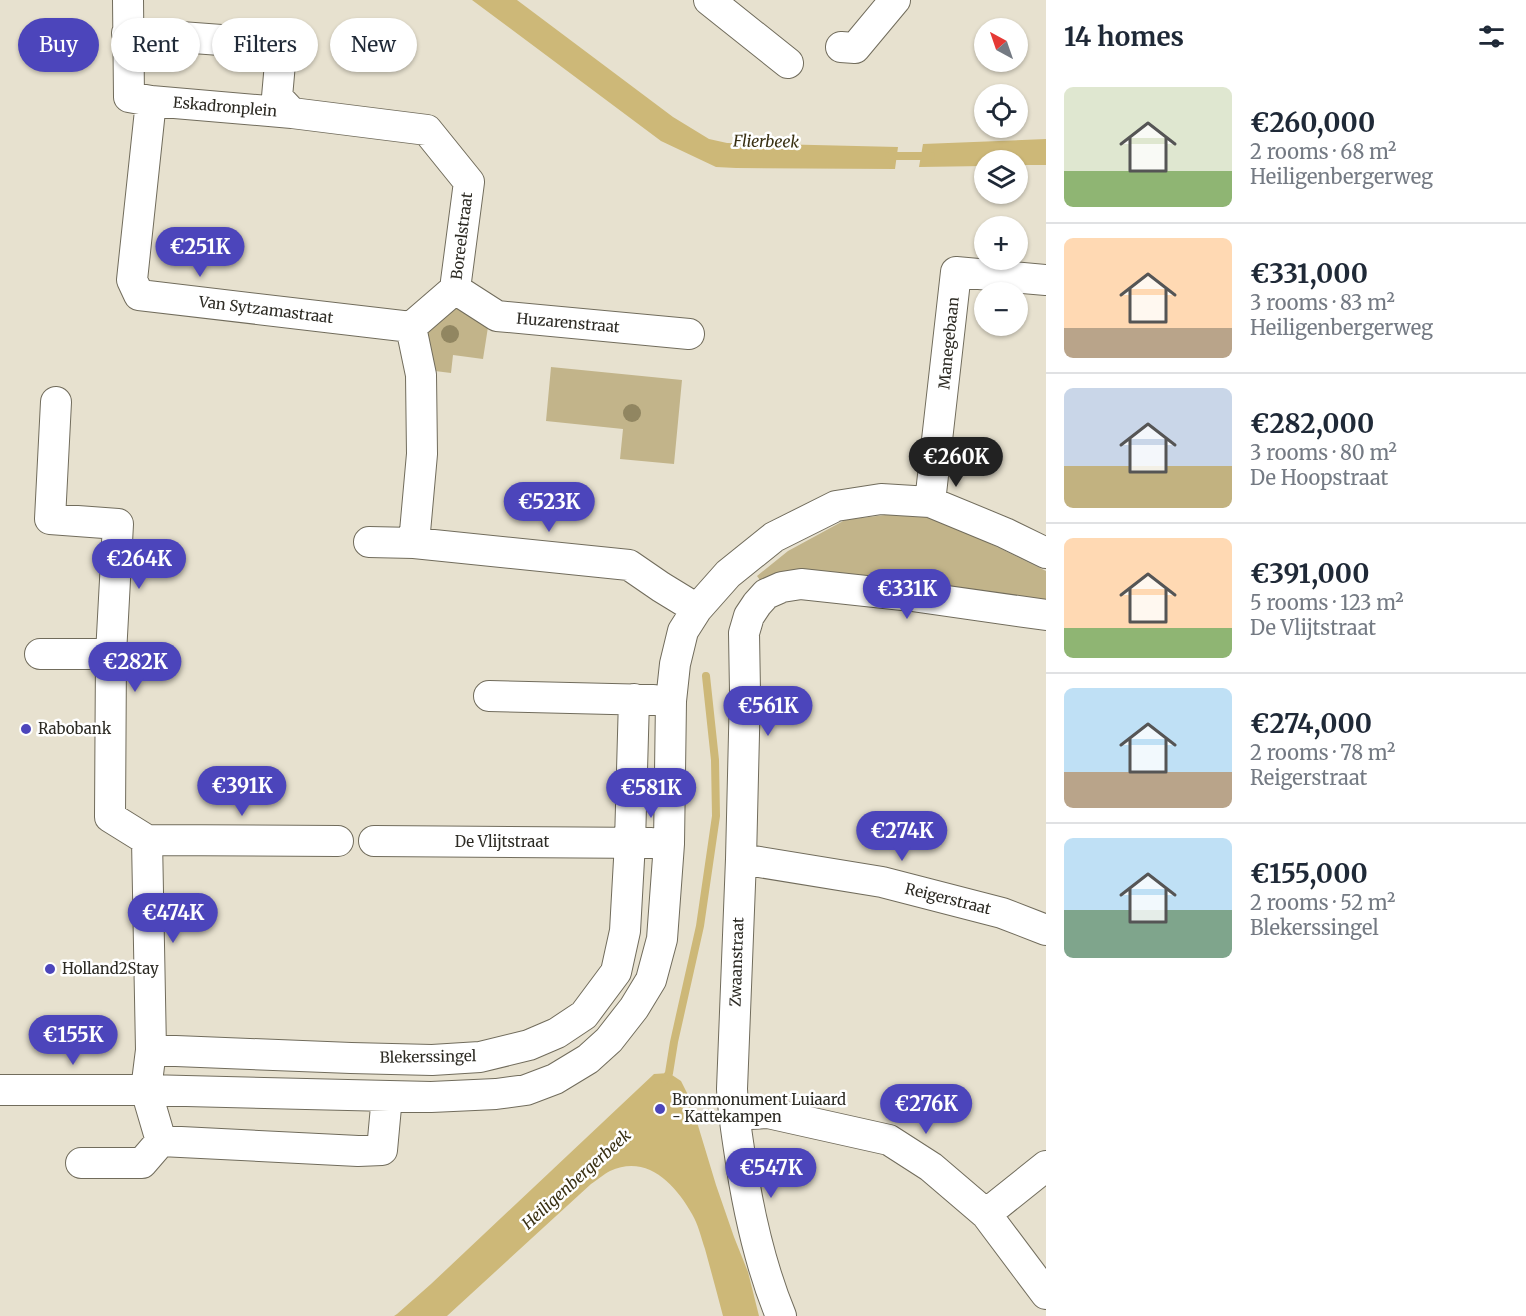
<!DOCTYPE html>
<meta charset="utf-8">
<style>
:root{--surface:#fff;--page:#f2f2f3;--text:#1f2937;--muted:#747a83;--line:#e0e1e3;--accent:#4c45bb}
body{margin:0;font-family:Merriweather,serif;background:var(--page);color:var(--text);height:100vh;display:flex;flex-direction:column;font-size:22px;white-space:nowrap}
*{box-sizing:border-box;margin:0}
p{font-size:20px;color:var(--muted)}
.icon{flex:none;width:33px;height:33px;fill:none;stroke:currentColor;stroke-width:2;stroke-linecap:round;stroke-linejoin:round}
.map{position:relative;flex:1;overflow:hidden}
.drawer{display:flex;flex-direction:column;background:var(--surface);width:480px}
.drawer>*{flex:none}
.banner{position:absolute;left:18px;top:18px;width:570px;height:54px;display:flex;gap:12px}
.needle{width:39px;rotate:320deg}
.tools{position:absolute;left:974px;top:18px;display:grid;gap:12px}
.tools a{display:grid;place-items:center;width:54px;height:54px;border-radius:50%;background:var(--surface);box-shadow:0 2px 4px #0004;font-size:30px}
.price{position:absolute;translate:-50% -51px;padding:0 14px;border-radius:21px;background:var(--accent);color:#fff;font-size:20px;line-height:39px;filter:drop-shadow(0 2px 3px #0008)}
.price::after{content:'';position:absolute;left:50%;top:36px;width:18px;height:14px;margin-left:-9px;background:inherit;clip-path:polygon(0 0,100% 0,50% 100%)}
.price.selected{background:#222;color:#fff}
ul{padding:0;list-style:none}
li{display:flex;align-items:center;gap:18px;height:150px;padding:0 18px}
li+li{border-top:2px solid var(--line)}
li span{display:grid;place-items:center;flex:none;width:168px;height:120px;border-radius:9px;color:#555}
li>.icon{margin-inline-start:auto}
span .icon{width:72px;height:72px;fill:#fffc;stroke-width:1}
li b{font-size:26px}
h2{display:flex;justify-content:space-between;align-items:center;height:72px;padding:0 18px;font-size:26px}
.tag{padding:0 21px;border-radius:27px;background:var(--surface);box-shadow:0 2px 4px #0004;font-size:21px;line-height:54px}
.tag.selected{background:var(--accent);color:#fff}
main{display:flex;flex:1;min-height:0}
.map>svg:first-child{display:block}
.green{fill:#c2b48a}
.water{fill:#cdb878}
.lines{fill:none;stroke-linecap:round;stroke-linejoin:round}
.stream{stroke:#cdb878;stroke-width:8}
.minor-casing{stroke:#716c5c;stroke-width:32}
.minor{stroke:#fff;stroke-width:30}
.tree{fill:#918661}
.poi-dot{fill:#4c45bb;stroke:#fff;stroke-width:2}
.labels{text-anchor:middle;stroke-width:5;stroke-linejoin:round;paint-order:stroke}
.street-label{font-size:15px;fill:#2d2b24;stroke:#fff}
.poi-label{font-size:15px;fill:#2d2b24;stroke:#fff;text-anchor:start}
.water-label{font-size:16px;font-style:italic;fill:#393013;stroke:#fff}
</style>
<main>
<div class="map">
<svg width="1046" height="1316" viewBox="0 0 1046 1316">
<rect width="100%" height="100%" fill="#e7e1cf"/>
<path class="green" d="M 457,303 L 488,327 L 483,359 L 453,355 L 451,373 L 435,371 L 422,323 Z
M 551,367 L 682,380 L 674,464 L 620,459 L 623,429 L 546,421 Z
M 901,513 L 938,518 L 1046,571 L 1046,608 L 763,584 L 757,576 L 788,551 L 845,520 Z"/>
<path class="water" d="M 472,0 L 517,0 L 673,117 L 709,139 L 727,143 L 898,147 L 895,169 L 736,168 L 716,167 L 661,141 Z
M 1046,139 L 1046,165 L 1017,165 L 1017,160 L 984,160 L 984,166 L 919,167 L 923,144 Z
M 669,1073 L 681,1081 L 690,1099 L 716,1185 L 734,1237 L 748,1272 L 759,1316 L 723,1316 C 717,1293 711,1271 705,1249 C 701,1237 698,1224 692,1214 C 675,1184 647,1154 610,1171 C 604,1174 597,1180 591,1184 L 447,1316 L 394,1316 L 397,1314 L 431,1284 L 654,1074 Z"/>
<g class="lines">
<path class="stream" d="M 889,156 L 931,156
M 665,1080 L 669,1073 L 674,1042 L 700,926 L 716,816 L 715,760 L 706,676"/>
<defs>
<path id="minor" d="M 709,0 L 788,63
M 127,33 L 275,44 L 281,52 L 277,97 L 292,113 L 151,101 L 129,97 L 128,0
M 841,47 L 855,48 L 895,0
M 151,101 L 132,280 L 139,295 L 411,327
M 292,113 L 427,130 L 469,182 L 455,289 L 411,327
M 455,289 L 497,316 L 689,334
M 411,327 L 421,375 L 422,454 L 414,543
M 56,402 L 50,519 L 118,524 L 111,654 L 110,817 L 147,840
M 930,502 L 956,272 L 1046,280
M 369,542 L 414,543 L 629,565 L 661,587 L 697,609
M 40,654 L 111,654
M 489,696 L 653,700
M 147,840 L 151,1050 L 146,1090 L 161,1141 L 358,1151 L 382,1150 L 387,1096
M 147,840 L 338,841
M 374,841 L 651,843
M 741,859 L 882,882 L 1002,913 L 1046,930
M 151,1050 L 351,1058 L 432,1060 L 480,1057 L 529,1045 L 557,1033 L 584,1015 L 616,972 L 625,931 L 630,842 L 634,699
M 0,1090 L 146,1090 L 431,1097 L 496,1094 L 526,1090 L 555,1079 L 588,1059 L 609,1040 L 634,1008 L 651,980 L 662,939 L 669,844 L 671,701 L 675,664 L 683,631 L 697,609 L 728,574 L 774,537 L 836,506 L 881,499 L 930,502 L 1005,533 L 1046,553
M 733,1115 L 768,1113 L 889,1140 L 931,1167 L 986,1214 L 1046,1294
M 81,1163 L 142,1163 L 161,1141
M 986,1214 L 1046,1166
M 781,1316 C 759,1263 747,1206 739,1149 C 736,1129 733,1110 732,1089 L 741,859 L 745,692 L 744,633 L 749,616 L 757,604 L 766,594 L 782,587 L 801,584 L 912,596 L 1046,615"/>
</defs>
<use href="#minor" class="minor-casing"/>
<use href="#minor" class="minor"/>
</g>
<g class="tree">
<circle cx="450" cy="334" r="9"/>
<circle cx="632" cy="413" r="9"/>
</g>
<g class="poi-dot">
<circle cx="26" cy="729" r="6"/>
<circle cx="50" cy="969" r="6"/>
<circle cx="660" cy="1109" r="6"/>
</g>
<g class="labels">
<g class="street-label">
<text transform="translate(225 107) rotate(5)" y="5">Eskadronplein</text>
<text transform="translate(462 236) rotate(-83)" y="5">Boreelstraat</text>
<text transform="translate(266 310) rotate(7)" y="5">Van Sytzamastraat</text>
<text transform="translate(568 323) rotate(5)" y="5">Huzarenstraat</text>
<text transform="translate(949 343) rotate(-84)" y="5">Manegebaan</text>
<text x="502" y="847">De Vlijtstraat</text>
<text transform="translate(948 899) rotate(14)" y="5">Reigerstraat</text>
<text transform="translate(737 962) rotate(-88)" y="5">Zwaanstraat</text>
<text transform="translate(428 1057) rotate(-1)" y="5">Blekerssingel</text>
</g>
<g class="poi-label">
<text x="38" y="734">Rabobank</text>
<text x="62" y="974">Holland2Stay</text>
<text x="672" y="1105">Bronmonument Luiaard<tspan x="672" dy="17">- Kattekampen</tspan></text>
</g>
<g class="water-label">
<text transform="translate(766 141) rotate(1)" y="6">Flierbeek</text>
<text transform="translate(576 1179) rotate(-42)" y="6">Heiligenbergerbeek</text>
</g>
</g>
</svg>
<div class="tools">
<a><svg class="needle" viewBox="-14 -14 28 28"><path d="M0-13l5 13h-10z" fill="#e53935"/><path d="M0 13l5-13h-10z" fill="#747a83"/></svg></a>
<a><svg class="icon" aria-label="locate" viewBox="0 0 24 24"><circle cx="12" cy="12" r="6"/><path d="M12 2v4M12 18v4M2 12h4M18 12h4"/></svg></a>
<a><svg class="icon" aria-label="layers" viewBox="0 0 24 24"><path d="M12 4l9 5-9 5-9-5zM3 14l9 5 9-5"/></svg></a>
<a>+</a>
<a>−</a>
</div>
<b class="price" style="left:200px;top:278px">€251K</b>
<b class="price selected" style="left:956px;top:488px">€260K</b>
<b class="price" style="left:549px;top:533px">€523K</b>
<b class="price" style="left:139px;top:590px">€264K</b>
<b class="price" style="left:907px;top:620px">€331K</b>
<b class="price" style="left:135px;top:693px">€282K</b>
<b class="price" style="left:768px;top:737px">€561K</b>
<b class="price" style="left:242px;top:817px">€391K</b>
<b class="price" style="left:651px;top:819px">€581K</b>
<b class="price" style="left:902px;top:862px">€274K</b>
<b class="price" style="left:173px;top:944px">€474K</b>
<b class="price" style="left:73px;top:1066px">€155K</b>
<b class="price" style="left:926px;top:1135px">€276K</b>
<b class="price" style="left:771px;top:1199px">€547K</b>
<div class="banner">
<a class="tag selected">Buy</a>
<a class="tag">Rent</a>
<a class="tag">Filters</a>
<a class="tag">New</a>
</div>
</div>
<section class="drawer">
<h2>14 homes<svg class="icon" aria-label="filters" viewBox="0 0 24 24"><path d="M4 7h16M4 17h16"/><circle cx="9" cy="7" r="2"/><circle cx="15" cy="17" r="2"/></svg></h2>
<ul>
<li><span style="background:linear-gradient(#dfe7d0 70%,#8fb573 0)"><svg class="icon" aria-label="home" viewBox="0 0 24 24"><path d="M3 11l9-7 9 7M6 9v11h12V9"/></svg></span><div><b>€260,000</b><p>2 rooms · 68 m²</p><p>Heiligenbergerweg</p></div></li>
<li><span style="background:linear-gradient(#ffd9b3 75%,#b9a48a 0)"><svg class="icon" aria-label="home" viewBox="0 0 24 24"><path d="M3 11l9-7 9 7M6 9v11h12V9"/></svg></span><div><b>€331,000</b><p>3 rooms · 83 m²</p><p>Heiligenbergerweg</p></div></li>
<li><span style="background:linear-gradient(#c9d6e8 65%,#c2b280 0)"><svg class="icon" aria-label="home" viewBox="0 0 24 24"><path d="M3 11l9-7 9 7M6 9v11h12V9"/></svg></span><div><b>€282,000</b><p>3 rooms · 80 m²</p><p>De Hoopstraat</p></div></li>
<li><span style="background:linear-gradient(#ffd9b3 75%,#8fb573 0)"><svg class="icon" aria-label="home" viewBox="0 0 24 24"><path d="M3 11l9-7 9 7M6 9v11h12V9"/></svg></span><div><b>€391,000</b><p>5 rooms · 123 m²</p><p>De Vlijtstraat</p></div></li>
<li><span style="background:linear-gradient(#bfe0f5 70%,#b9a48a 0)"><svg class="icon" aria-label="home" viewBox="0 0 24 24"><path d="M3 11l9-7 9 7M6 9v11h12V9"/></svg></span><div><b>€274,000</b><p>2 rooms · 78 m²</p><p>Reigerstraat</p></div></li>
<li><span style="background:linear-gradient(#bfe0f5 60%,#7fa58c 0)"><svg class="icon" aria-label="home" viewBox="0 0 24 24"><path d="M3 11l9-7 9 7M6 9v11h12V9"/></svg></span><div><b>€155,000</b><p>2 rooms · 52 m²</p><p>Blekerssingel</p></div></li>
</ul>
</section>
</main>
